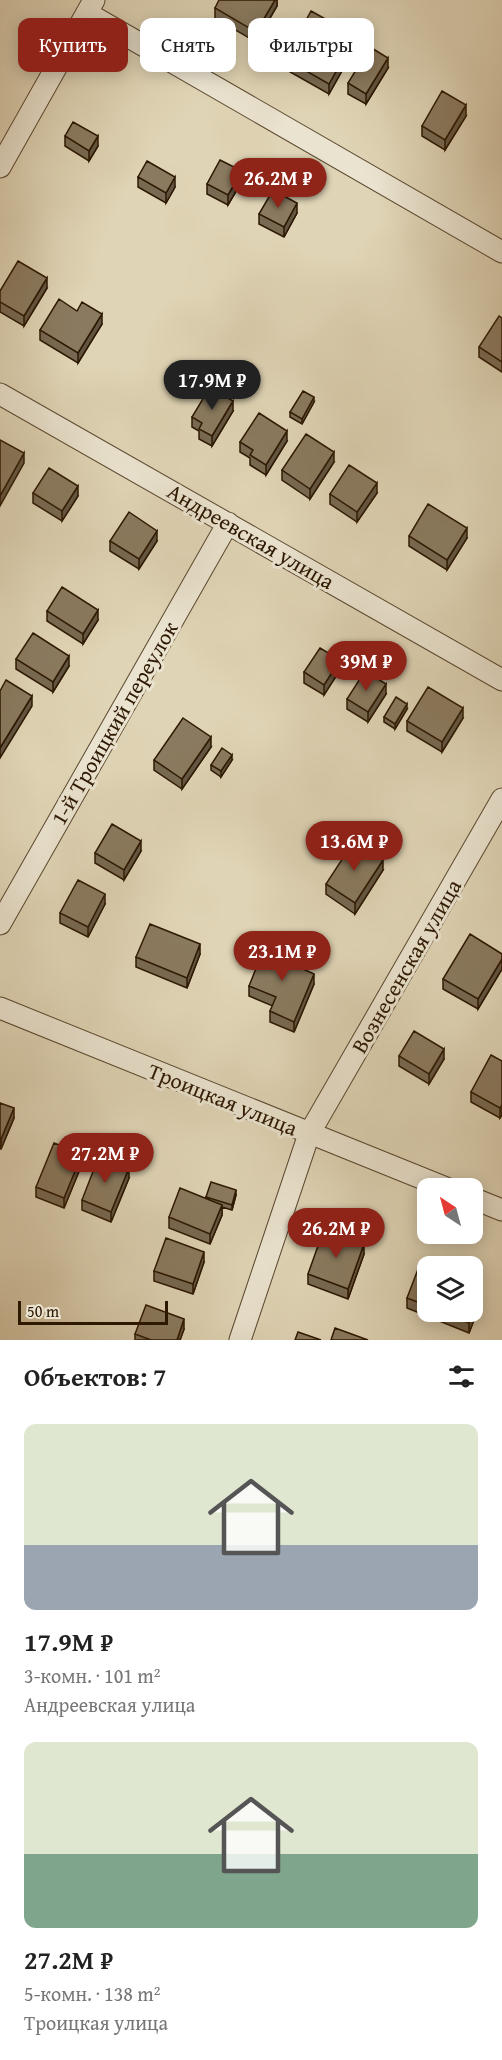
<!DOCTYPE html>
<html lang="ru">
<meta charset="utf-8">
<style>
:root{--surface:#fff;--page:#f2f2f2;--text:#222;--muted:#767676;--accent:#8f2418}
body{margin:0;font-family:"Gentium Book Plus",serif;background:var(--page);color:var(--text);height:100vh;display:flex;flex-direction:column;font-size:22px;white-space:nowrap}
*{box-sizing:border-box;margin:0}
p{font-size:20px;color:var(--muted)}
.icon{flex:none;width:33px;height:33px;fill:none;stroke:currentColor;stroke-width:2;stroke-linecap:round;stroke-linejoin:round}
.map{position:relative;height:1340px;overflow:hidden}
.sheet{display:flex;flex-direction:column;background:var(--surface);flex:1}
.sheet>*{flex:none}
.banner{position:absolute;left:18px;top:18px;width:466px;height:54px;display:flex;gap:12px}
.needle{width:39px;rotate:324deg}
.controls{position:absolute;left:417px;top:1178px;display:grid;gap:12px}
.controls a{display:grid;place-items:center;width:66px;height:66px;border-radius:12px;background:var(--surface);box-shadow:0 3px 15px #0003;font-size:30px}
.scale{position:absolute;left:18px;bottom:15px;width:150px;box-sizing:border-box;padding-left:6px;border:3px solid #2d1802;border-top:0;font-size:16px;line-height:21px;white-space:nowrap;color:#2d1802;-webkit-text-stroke:4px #eae3cf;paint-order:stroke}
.price{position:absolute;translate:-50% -51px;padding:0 14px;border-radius:21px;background:var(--accent);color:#fff;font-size:20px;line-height:39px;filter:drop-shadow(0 2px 3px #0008)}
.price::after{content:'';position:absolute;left:50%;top:36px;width:18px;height:14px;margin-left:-9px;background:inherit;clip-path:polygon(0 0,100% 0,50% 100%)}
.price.selected{background:#222;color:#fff}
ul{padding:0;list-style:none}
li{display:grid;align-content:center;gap:12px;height:318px;padding:0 24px}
li span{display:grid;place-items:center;height:186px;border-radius:12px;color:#555}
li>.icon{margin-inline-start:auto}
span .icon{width:108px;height:108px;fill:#fffc;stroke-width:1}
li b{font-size:26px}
h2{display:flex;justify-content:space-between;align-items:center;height:72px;padding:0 24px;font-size:26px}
.tag{padding:0 21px;border-radius:12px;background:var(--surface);box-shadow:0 3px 15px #0003;font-size:21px;line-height:54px}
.tag.selected{background:var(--accent);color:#fff}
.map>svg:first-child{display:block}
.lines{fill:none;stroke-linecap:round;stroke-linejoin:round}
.street-casing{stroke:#5a472f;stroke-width:23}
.street{stroke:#eae3cf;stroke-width:21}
.wall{fill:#776952;stroke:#2d1802;stroke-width:1.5}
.shaded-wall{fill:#615542;stroke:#2d1802;stroke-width:1.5}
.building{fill:#8a7a5f;stroke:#2d1802;stroke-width:1.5}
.labels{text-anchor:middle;stroke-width:6;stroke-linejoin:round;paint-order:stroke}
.street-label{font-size:22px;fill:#2d1802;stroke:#eae3cf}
</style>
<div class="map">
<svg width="502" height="1340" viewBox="0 0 502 1340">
<rect width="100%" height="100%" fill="#dfd4b5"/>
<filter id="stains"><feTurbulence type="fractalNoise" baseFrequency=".00333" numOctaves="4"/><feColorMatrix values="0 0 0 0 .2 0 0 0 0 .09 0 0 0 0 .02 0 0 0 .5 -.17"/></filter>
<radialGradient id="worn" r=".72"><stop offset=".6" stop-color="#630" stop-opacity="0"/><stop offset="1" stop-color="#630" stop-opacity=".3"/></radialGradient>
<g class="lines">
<defs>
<path id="street" d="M 87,13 L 502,252
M 0,167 L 94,0
M 0,394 L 502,680
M 0,924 L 228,523
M 0,1008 L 446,1188
M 472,1198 L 502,1210
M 240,1340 L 309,1134 L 502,799"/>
</defs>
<use href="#street" class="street-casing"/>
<use href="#street" class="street"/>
</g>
<path class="wall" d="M 277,0 L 277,6 L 256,42 L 215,18 L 215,8 Z
M 356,46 L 329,94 L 285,69 L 285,59 Z
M 274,51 L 263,71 L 252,64 L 252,59 Z
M 388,68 L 366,104 L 348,94 L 348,83 Z
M 466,116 L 445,150 L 422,136 L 422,126 Z
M 65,136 L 98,146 L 89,161 L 65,146 Z
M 138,177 L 175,187 L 166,203 L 138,187 Z
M 242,181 L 228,205 L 207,194 L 207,184 Z
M 297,213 L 284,237 L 259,224 L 259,214 Z
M 47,288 L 24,326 L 0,312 L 0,291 Z
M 77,311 L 102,324 L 78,363 L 40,340 L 40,330 Z
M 502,318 L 502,372 L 479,357 L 479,347 Z
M 314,402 L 302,424 L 290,417 L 290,412 Z
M 233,411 L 212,446 L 199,439 L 199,431 L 192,427 L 192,417 Z
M 287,441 L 266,475 L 250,465 L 250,458 L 240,452 L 240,442 Z
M 334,462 L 310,499 L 282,480 L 282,470 Z
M 33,493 L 78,496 L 62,521 L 33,503 Z
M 377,493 L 357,522 L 330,504 L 330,494 Z
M 409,536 L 467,538 L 447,570 L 409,546 Z
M 110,541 L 157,541 L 139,569 L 110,551 Z
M 47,611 L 98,620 L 83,644 L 47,621 Z
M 16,659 L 69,666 L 53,692 L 16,669 Z
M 340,670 L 324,695 L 304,683 L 304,672 Z
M 386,694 L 368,722 L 347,709 L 347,699 Z
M 407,709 L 395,729 L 384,722 L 384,717 Z
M 463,718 L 442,752 L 407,731 L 407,721 Z
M 211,747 L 182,789 L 154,770 L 154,760 Z
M 232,760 L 221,777 L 211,770 L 211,765 Z
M 141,851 L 124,880 L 95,863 L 95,853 Z
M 383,870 L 355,914 L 326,894 L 326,884 Z
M 105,904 L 88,937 L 60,923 L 60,913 Z
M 200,954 L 187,988 L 136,967 L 136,957 Z
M 502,954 L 502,969 L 478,1009 L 443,989 L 443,979 Z
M 297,966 L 314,984 L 294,1032 L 270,1022 L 270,1011 L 273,1006 L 249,996 L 249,986 Z
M 399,1056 L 444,1059 L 429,1084 L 399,1066 Z
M 502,1061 L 502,1115 L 500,1118 L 471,1102 L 471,1092 Z
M 0,1103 L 14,1118 L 1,1149 L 0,1149 Z
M 82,1164 L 64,1208 L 36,1197 L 36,1187 Z
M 129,1178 L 111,1222 L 82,1210 L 82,1200 Z
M 236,1195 L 232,1210 L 222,1207 L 222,1215 L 210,1244 L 169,1228 L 169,1217 L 206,1198 L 206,1197 Z
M 364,1254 L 348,1299 L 308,1284 L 308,1274 Z
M 204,1262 L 193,1294 L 154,1281 L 154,1271 Z
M 428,1267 L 428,1311 L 472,1311 L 482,1299 L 469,1333 L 407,1308 L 407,1298 Z
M 184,1329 L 180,1340 L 135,1340 L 135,1334 Z"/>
<path class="shaded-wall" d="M 275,0 L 277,0 L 277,6 L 256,42 L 256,32 Z
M 356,36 L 356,46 L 329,94 L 329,84 Z
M 274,46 L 274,51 L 263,71 L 263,65 Z
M 388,58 L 388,68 L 366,104 L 366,94 Z
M 466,105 L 466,116 L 445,150 L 445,140 Z
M 98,136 L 98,146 L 89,161 L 89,151 Z
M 242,171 L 242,181 L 228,205 L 228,195 Z
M 175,177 L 175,187 L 166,203 L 166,193 Z
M 297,203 L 297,213 L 284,237 L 284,227 Z
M 47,278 L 47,288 L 24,326 L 24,316 Z
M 102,314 L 102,324 L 78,363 L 78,353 Z
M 314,397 L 314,402 L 302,424 L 302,419 Z
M 233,401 L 233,411 L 212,446 L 212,436 Z
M 287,431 L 287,441 L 266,475 L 266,465 Z
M 334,452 L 334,462 L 310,499 L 310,489 Z
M 24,453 L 24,463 L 0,506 L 0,496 Z
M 377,483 L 377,493 L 357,522 L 357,512 Z
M 78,486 L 78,496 L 62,521 L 62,511 Z
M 467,528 L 467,538 L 447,570 L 447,560 Z
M 157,531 L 157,541 L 139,569 L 139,559 Z
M 98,610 L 98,620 L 83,644 L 83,634 Z
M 69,656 L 69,666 L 53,692 L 53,682 Z
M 340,660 L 340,670 L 324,695 L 324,685 Z
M 386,684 L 386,694 L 368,722 L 368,712 Z
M 32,696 L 32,706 L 0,758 L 0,748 Z
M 407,704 L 407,709 L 395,729 L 395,724 Z
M 463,708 L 463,718 L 442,752 L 442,742 Z
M 211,737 L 211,747 L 182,789 L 182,779 Z
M 232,755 L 232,760 L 221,777 L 221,771 Z
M 141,841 L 141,851 L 124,880 L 124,870 Z
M 383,860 L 383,870 L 355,914 L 355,903 Z
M 105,894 L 105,904 L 88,937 L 88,927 Z
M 200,944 L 200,954 L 187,988 L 187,978 Z
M 502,959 L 502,969 L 478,1009 L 478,999 Z
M 314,974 L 314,984 L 294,1032 L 294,1022 Z
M 444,1049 L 444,1059 L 429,1084 L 429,1074 Z
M 502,1105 L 502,1115 L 500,1118 L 500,1108 Z
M 14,1108 L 14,1118 L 1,1149 L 1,1139 Z
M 82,1154 L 82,1164 L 64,1208 L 64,1198 Z
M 129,1168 L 129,1178 L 111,1222 L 111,1212 Z
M 236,1190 L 236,1195 L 232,1210 L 232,1205 Z
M 222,1205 L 222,1215 L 210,1244 L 210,1234 Z
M 364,1244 L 364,1254 L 348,1299 L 348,1289 Z
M 204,1252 L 204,1262 L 193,1294 L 193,1284 Z
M 482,1289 L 482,1299 L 469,1333 L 469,1323 Z
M 184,1319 L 184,1329 L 180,1340 L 177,1340 Z"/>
<path class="building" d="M 219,0 L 275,0 L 256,32 L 215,8 Z
M 311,11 L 356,36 L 329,84 L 285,59 Z
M 263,40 L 274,46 L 263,65 L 252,59 Z
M 370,47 L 388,58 L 366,94 L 348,83 Z
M 442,91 L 466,105 L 445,140 L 422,126 Z
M 73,122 L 98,136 L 89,151 L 65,136 Z
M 220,160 L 242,171 L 228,195 L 207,184 Z
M 147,161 L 175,177 L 166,193 L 138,177 Z
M 273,190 L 297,203 L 284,227 L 259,214 Z
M 18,261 L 47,278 L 24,316 L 0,302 L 0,291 Z
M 59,299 L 77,311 L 82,302 L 102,314 L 78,353 L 40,330 Z
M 499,316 L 502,318 L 502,362 L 479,347 Z
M 210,387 L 233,401 L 212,436 L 199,429 L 202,423 L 192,417 Z
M 303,391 L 314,397 L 302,419 L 290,412 Z
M 259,413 L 287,431 L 266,465 L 250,455 L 253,450 L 240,442 Z
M 306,434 L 334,452 L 310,489 L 282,470 Z
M 0,440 L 24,453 L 0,496 Z
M 349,465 L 377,483 L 357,512 L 330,494 Z
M 49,468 L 78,486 L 62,511 L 33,493 Z
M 428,504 L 467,528 L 447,560 L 409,536 Z
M 129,512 L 157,531 L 139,559 L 110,541 Z
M 62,587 L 98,610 L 83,634 L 47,611 Z
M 33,633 L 69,656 L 53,682 L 16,659 Z
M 320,648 L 340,660 L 324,685 L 304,672 Z
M 365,671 L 386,684 L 368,712 L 347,699 Z
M 6,680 L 32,696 L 0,748 L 0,691 Z
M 428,687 L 463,708 L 442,742 L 407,721 Z
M 396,697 L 407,704 L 395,724 L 384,717 Z
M 183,718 L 211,737 L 182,779 L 154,760 Z
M 222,748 L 232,755 L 221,771 L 211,765 Z
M 112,824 L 141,841 L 124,870 L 95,853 Z
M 354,841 L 383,860 L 355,903 L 326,884 Z
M 78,880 L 105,894 L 88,927 L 60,913 Z
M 150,924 L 200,944 L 187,978 L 136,957 Z
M 470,934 L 502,954 L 502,959 L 478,999 L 443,979 Z
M 265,946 L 297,959 L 294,965 L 314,974 L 294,1022 L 270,1011 L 276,997 L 249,986 Z
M 414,1031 L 444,1049 L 429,1074 L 399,1056 Z
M 491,1055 L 502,1061 L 502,1105 L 500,1108 L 471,1092 Z
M 0,1103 L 14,1108 L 1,1139 L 0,1139 Z
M 54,1143 L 82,1154 L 64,1198 L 36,1187 Z
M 99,1156 L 129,1168 L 111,1212 L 82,1200 Z
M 211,1182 L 236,1190 L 232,1205 L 206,1197 Z
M 180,1188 L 222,1205 L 210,1234 L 169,1217 Z
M 324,1229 L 364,1244 L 348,1289 L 308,1274 Z
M 166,1238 L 204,1252 L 193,1284 L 154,1271 Z
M 420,1264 L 428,1267 L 428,1306 L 407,1298 Z
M 472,1285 L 482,1289 L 469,1323 L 440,1311 L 472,1311 Z
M 146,1305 L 184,1319 L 177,1340 L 151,1340 L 135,1334 Z
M 335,1328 L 368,1340 L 331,1340 Z
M 298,1332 L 321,1340 L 295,1340 Z"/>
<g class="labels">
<g class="street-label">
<text transform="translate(251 536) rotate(30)" y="8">Андреевская улица</text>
<text transform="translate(114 723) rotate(-60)" y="8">1-й Троицкий переулок</text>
<text transform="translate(406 966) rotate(-60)" y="8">Вознесенская улица</text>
<text transform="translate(223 1099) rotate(22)" y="8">Троицкая улица</text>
</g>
</g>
<rect width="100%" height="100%" filter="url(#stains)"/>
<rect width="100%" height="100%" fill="url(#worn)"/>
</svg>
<div class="controls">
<a><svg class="needle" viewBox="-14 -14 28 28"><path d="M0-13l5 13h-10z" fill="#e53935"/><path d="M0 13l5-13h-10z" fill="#767676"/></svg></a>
<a><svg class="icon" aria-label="layers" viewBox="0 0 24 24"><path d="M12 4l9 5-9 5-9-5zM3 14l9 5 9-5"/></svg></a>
</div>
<div class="scale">50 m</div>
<b class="price" style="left:278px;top:209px">26.2M ₽</b>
<b class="price selected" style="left:212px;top:411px">17.9M ₽</b>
<b class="price" style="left:366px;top:692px">39M ₽</b>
<b class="price" style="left:354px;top:872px">13.6M ₽</b>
<b class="price" style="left:282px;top:982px">23.1M ₽</b>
<b class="price" style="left:105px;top:1184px">27.2M ₽</b>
<b class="price" style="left:336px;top:1259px">26.2M ₽</b>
<div class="banner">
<a class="tag selected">Купить</a>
<a class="tag">Снять</a>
<a class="tag">Фильтры</a>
</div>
</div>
<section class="sheet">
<h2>Объектов: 7<svg class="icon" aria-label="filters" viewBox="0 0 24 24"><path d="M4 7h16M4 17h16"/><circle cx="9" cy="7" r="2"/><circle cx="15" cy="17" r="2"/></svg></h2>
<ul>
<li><span style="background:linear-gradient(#dfe7d0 65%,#9aa5b1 0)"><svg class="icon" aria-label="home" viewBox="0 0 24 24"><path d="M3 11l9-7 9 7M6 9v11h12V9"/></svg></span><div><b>17.9M ₽</b><p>3-комн. · 101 m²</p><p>Андреевская улица</p></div></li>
<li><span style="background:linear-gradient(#dfe7d0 60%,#7fa58c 0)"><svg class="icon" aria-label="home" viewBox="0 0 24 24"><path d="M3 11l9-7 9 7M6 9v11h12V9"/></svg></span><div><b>27.2M ₽</b><p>5-комн. · 138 m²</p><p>Троицкая улица</p></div></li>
</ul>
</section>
